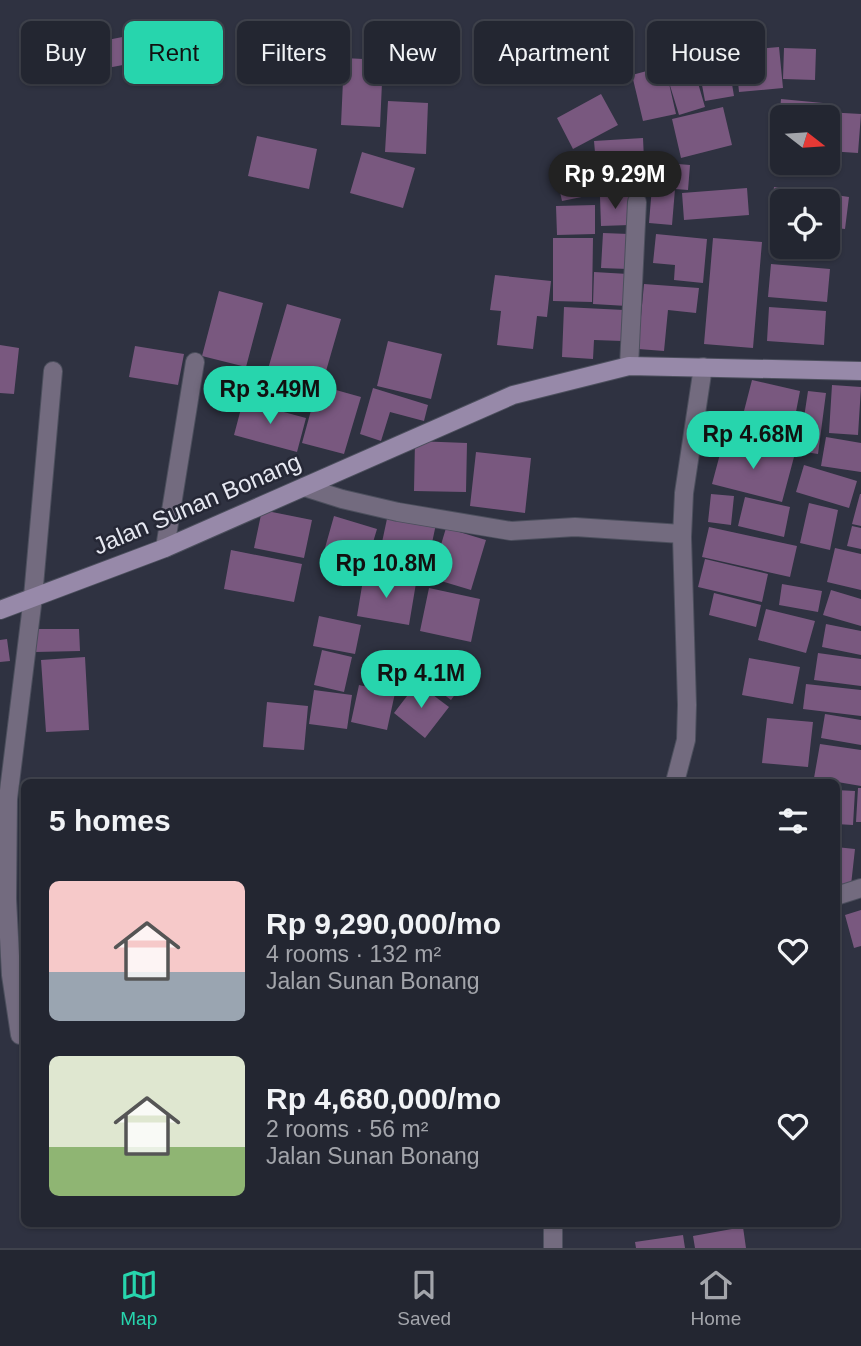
<!DOCTYPE html>
<meta charset="utf-8">
<style>
:root{--surface:#232631;--page:#2f323d;--text:#f1f3f6;--muted:#a3a5ab;--line:#40434d;--accent:#27d5ad}
body{margin:0;font-family:Arial,sans-serif;background:var(--page);color:var(--text);height:100vh;display:flex;flex-direction:column;font-size:26px;white-space:nowrap}
*{box-sizing:border-box;margin:0}
p{font-size:23px;color:var(--muted)}
.icon{flex:none;width:38px;height:38px;fill:none;stroke:currentColor;stroke-width:2;stroke-linecap:round;stroke-linejoin:round}
.map{position:relative;flex:1;overflow:hidden}
.side{position:absolute;left:21px;top:779px;width:819px;height:448px;display:flex;flex-direction:column;background:var(--surface);border-radius:10px;box-shadow:0 2px 5px #0004,0 0 0 2px var(--line)}
.side>*{flex:none}
.banner{position:absolute;left:21px;top:21px;width:819px;height:63px;display:flex;gap:14px}
.needle{width:46px;rotate:107deg}
.tools{position:absolute;left:770px;top:105px;display:grid;gap:14px}
.tools a{display:grid;place-items:center;width:70px;height:70px;border-radius:10px;background:var(--surface);box-shadow:0 2px 5px #0004,0 0 0 2px var(--line);font-size:35px}
.price{position:absolute;translate:-50% -60px;padding:0 16px;border-radius:24px;background:var(--accent);color:#111;font-size:23px;line-height:46px;filter:drop-shadow(0 2px 4px #0008)}
.price::after{content:'';position:absolute;left:50%;top:42px;width:21px;height:16px;margin-left:-10px;background:inherit;clip-path:polygon(0 0,100% 0,50% 100%)}
.price.on{background:#222;color:#fff}
ul{padding:0;list-style:none}
li{display:flex;align-items:center;gap:21px;height:175px;padding:0 28px}
li span{display:grid;place-items:center;flex:none;width:196px;height:140px;border-radius:10px;color:#555}
li>.icon{margin-inline-start:auto}
span .icon{width:84px;height:84px;fill:#fffc;stroke-width:1}
li b{font-size:30px}
h2{display:flex;justify-content:space-between;align-items:center;height:84px;padding:0 28px;font-size:30px}
.pill{padding:0 24px;border-radius:10px;background:var(--surface);box-shadow:0 2px 5px #0004,0 0 0 2px var(--line);font-size:24px;line-height:63px}
.pill.on{background:var(--accent);color:#111}
.tab-bar{display:flex;justify-content:space-around;align-items:center;height:98px;border-top:2px solid var(--line);background:var(--surface);font-size:19px;color:var(--muted)}
.tab-bar a{display:grid;justify-items:center;gap:4px}
.tab-bar .on{color:var(--accent)}
.map>svg:first-child{display:block}
.building{fill:#79587f}
.lines{fill:none;stroke-linecap:round;stroke-linejoin:round}
.street-casing{stroke:#4c4f5d;stroke-width:20}
.secondary-casing{stroke:#4c4f5d;stroke-width:20}
.street{stroke:#736b7f;stroke-width:18}
.secondary{stroke:#9789a9;stroke-width:18}
.labels{text-anchor:middle;stroke-width:5;stroke-linejoin:round;paint-order:stroke}
.street-label{font-size:24px;fill:#e6e8f1;stroke:#262836}
</style>
<div class="map">
<svg width="861" height="1248" viewBox="0 0 861 1248">
<rect width="100%" height="100%" fill="#2f3241"/>
<path class="building" d="M 158,30 L 164,57 L 97,70 L 92,43 Z
M 779,47 L 783,88 L 739,92 L 735,51 Z
M 726,48 L 734,96 L 705,101 L 696,53 Z
M 784,48 L 816,49 L 815,80 L 783,79 Z
M 344,58 L 383,60 L 380,127 L 341,125 Z
M 691,59 L 705,107 L 679,115 L 668,79 L 676,114 L 643,121 L 632,75 Z
M 601,94 L 618,125 L 573,149 L 557,118 Z
M 781,99 L 823,103 L 821,117 L 782,117 L 782,146 L 777,146 Z
M 388,101 L 428,103 L 426,154 L 385,152 Z
M 723,107 L 732,145 L 681,158 L 672,119 Z
M 826,112 L 861,114 L 858,153 L 828,151 L 828,117 L 825,117 Z
M 257,136 L 317,149 L 309,189 L 248,176 Z
M 643,138 L 644,160 L 596,164 L 594,141 Z
M 362,152 L 415,168 L 403,208 L 350,193 Z
M 654,162 L 690,165 L 688,190 L 675,189 L 672,225 L 649,223 Z
M 601,168 L 606,192 L 562,201 L 557,178 Z
M 610,168 L 642,169 L 641,192 L 609,191 Z
M 774,187 L 803,191 L 802,201 L 782,201 L 782,222 L 770,220 Z
M 747,188 L 749,215 L 684,220 L 682,193 Z
M 809,191 L 849,197 L 845,229 L 828,227 L 828,201 L 807,201 Z
M 629,196 L 630,225 L 601,226 L 600,197 Z
M 595,205 L 595,234 L 557,235 L 556,206 Z
M 603,233 L 629,234 L 628,269 L 601,268 Z
M 656,234 L 707,239 L 703,283 L 674,280 L 675,265 L 653,263 Z
M 553,238 L 593,238 L 592,302 L 553,301 Z
M 713,238 L 762,242 L 753,348 L 704,344 Z
M 771,264 L 830,269 L 827,302 L 768,297 Z
M 594,272 L 628,274 L 627,306 L 593,304 Z
M 495,275 L 551,281 L 547,317 L 537,316 L 533,349 L 497,345 L 501,311 L 490,310 Z
M 644,284 L 699,288 L 696,313 L 668,310 L 664,351 L 638,349 Z
M 219,291 L 263,303 L 246,367 L 202,356 Z
M 287,304 L 341,319 L 322,385 L 268,369 Z
M 564,307 L 624,310 L 622,341 L 594,340 L 593,359 L 562,357 Z
M 769,307 L 826,311 L 824,345 L 767,341 Z
M 388,341 L 442,354 L 431,399 L 377,386 Z
M 0,345 L 19,348 L 14,394 L 0,393 Z
M 135,346 L 184,354 L 178,385 L 129,377 Z
M 752,380 L 800,391 L 794,422 L 744,411 Z
M 318,385 L 361,397 L 344,454 L 302,443 Z
M 832,385 L 861,387 L 858,435 L 829,433 Z
M 373,388 L 428,405 L 424,421 L 390,412 L 381,441 L 360,434 Z
M 808,391 L 826,393 L 818,454 L 799,451 Z
M 243,401 L 306,418 L 297,452 L 234,435 Z
M 743,417 L 798,431 L 793,454 L 738,439 Z
M 826,437 L 861,443 L 861,472 L 821,466 Z
M 724,439 L 794,457 L 782,502 L 712,484 Z
M 415,441 L 467,443 L 466,492 L 414,491 Z
M 476,452 L 531,458 L 525,513 L 470,506 Z
M 804,465 L 857,481 L 849,508 L 796,492 Z
M 711,494 L 734,496 L 731,525 L 708,522 Z
M 860,494 L 861,494 L 861,526 L 852,524 Z
M 745,497 L 790,507 L 784,537 L 738,526 Z
M 809,503 L 838,510 L 830,550 L 800,543 Z
M 262,510 L 312,520 L 304,558 L 254,548 Z
M 388,514 L 436,524 L 425,576 L 377,566 Z
M 334,516 L 377,529 L 365,569 L 323,555 Z
M 852,526 L 861,528 L 861,549 L 847,546 Z
M 709,527 L 797,546 L 790,577 L 702,557 Z
M 446,528 L 486,540 L 471,590 L 431,578 Z
M 835,548 L 861,554 L 861,590 L 827,582 Z
M 231,550 L 302,564 L 294,602 L 224,589 Z
M 705,559 L 768,574 L 762,602 L 698,587 Z
M 364,574 L 416,583 L 409,625 L 357,616 Z
M 782,584 L 822,591 L 818,612 L 779,605 Z
M 429,588 L 480,599 L 471,642 L 420,631 Z
M 831,590 L 861,599 L 861,626 L 823,615 Z
M 714,593 L 761,605 L 756,627 L 709,615 Z
M 766,609 L 815,621 L 806,653 L 758,640 Z
M 319,616 L 361,625 L 355,654 L 313,646 Z
M 826,624 L 861,631 L 861,655 L 822,647 Z
M 34,629 L 79,629 L 80,651 L 35,652 Z
M 7,639 L 10,661 L 0,662 L 0,640 Z
M 322,650 L 352,657 L 344,692 L 314,685 Z
M 818,653 L 861,659 L 861,686 L 814,680 Z
M 85,657 L 89,730 L 46,732 L 41,660 Z
M 436,657 L 466,679 L 451,700 L 421,677 Z
M 749,658 L 800,667 L 793,704 L 742,695 Z
M 417,683 L 449,707 L 425,738 L 394,713 Z
M 806,684 L 861,690 L 861,716 L 803,709 Z
M 359,685 L 395,693 L 387,730 L 351,722 Z
M 314,690 L 352,695 L 347,729 L 309,724 Z
M 267,702 L 308,706 L 304,750 L 263,747 Z
M 825,714 L 861,720 L 861,745 L 821,738 Z
M 767,718 L 813,722 L 808,767 L 762,763 Z
M 820,744 L 861,750 L 861,786 L 814,778 Z
M 858,788 L 861,788 L 861,822 L 856,822 Z
M 836,790 L 855,791 L 853,825 L 836,824 Z
M 836,847 L 855,849 L 851,885 L 836,883 Z
M 861,910 L 861,946 L 854,948 L 845,915 Z
M 743,1227 L 746,1248 L 695,1248 L 693,1236 Z
M 683,1235 L 685,1248 L 636,1248 L 635,1242 Z"/>
<g class="lines">
<defs>
<path id="street" d="M 629,366 L 637,202
M 304,487 L 342,499 L 398,512 L 511,531 L 575,527 L 682,534
M 165,548 L 195,362
M 675,782 L 686,740 L 687,705 L 682,537 L 684,493 L 703,367
M 836,896 L 861,888
M 20,1035 L 11,975 L 7,899 L 8,799 L 33,597 L 53,371
M 553,1223 L 553,1248"/>
<path id="secondary" d="M 0,610 L 165,548 L 513,395 L 629,366 L 861,371"/>
</defs>
<use href="#street" class="street-casing"/>
<use href="#secondary" class="secondary-casing"/>
<use href="#street" class="street"/>
<use href="#secondary" class="secondary"/>
</g>
<g class="labels">
<g class="street-label">
<text transform="translate(197 504) rotate(-23)" y="8">Jalan Sunan Bonang</text>
</g>
</g>
</svg>
<div class="tools">
<a><svg class="needle" viewBox="-14 -14 28 28"><path d="M0-13l5 13h-10z" fill="#e53935"/><path d="M0 13l5-13h-10z" fill="#a3a5ab"/></svg></a>
<a><svg class="icon" aria-label="locate" viewBox="0 0 24 24"><circle cx="12" cy="12" r="6"/><path d="M12 2v4M12 18v4M2 12h4M18 12h4"/></svg></a>
</div>
<b class="price on" style="left:615px;top:211px">Rp 9.29M</b>
<b class="price" style="left:270px;top:426px">Rp 3.49M</b>
<b class="price" style="left:753px;top:471px">Rp 4.68M</b>
<b class="price" style="left:386px;top:600px">Rp 10.8M</b>
<b class="price" style="left:421px;top:710px">Rp 4.1M</b>
<div class="banner">
<a class="pill">Buy</a>
<a class="pill on">Rent</a>
<a class="pill">Filters</a>
<a class="pill">New</a>
<a class="pill">Apartment</a>
<a class="pill">House</a>
</div>
<section class="side">
<h2>5 homes<svg class="icon" aria-label="filters" viewBox="0 0 24 24"><path d="M4 7h16M4 17h16"/><circle cx="9" cy="7" r="2"/><circle cx="15" cy="17" r="2"/></svg></h2>
<ul>
<li><span style="background:linear-gradient(#f6c9c9 65%,#9aa5b1 0)"><svg class="icon" aria-label="home" viewBox="0 0 24 24"><path d="M3 11l9-7 9 7M6 9v11h12V9"/></svg></span><div><b>Rp 9,290,000/mo</b><p>4 rooms · 132 m²</p><p>Jalan Sunan Bonang</p></div><svg class="icon" aria-label="heart" viewBox="0 0 24 24"><path d="M12 20l-8-8c-3-5 5-10 8-4 3-6 11-1 8 4z"/></svg></li>
<li><span style="background:linear-gradient(#dfe7d0 65%,#8fb573 0)"><svg class="icon" aria-label="home" viewBox="0 0 24 24"><path d="M3 11l9-7 9 7M6 9v11h12V9"/></svg></span><div><b>Rp 4,680,000/mo</b><p>2 rooms · 56 m²</p><p>Jalan Sunan Bonang</p></div><svg class="icon" aria-label="heart" viewBox="0 0 24 24"><path d="M12 20l-8-8c-3-5 5-10 8-4 3-6 11-1 8 4z"/></svg></li>
</ul>
</section>
</div>
<nav class="tab-bar">
<a class="on"><svg class="icon" aria-label="map" viewBox="0 0 24 24"><path d="M3 6l6-2 6 2 6-2v14l-6 2-6-2-6 2zM9 4v14M15 6v14"/></svg>Map</a>
<a><svg class="icon" aria-label="saved" viewBox="0 0 24 24"><path d="M7 4h10v16l-5-4-5 4z"/></svg>Saved</a>
<a><svg class="icon" aria-label="home" viewBox="0 0 24 24"><path d="M3 11l9-7 9 7M6 9v11h12V9"/></svg>Home</a>
</nav>
